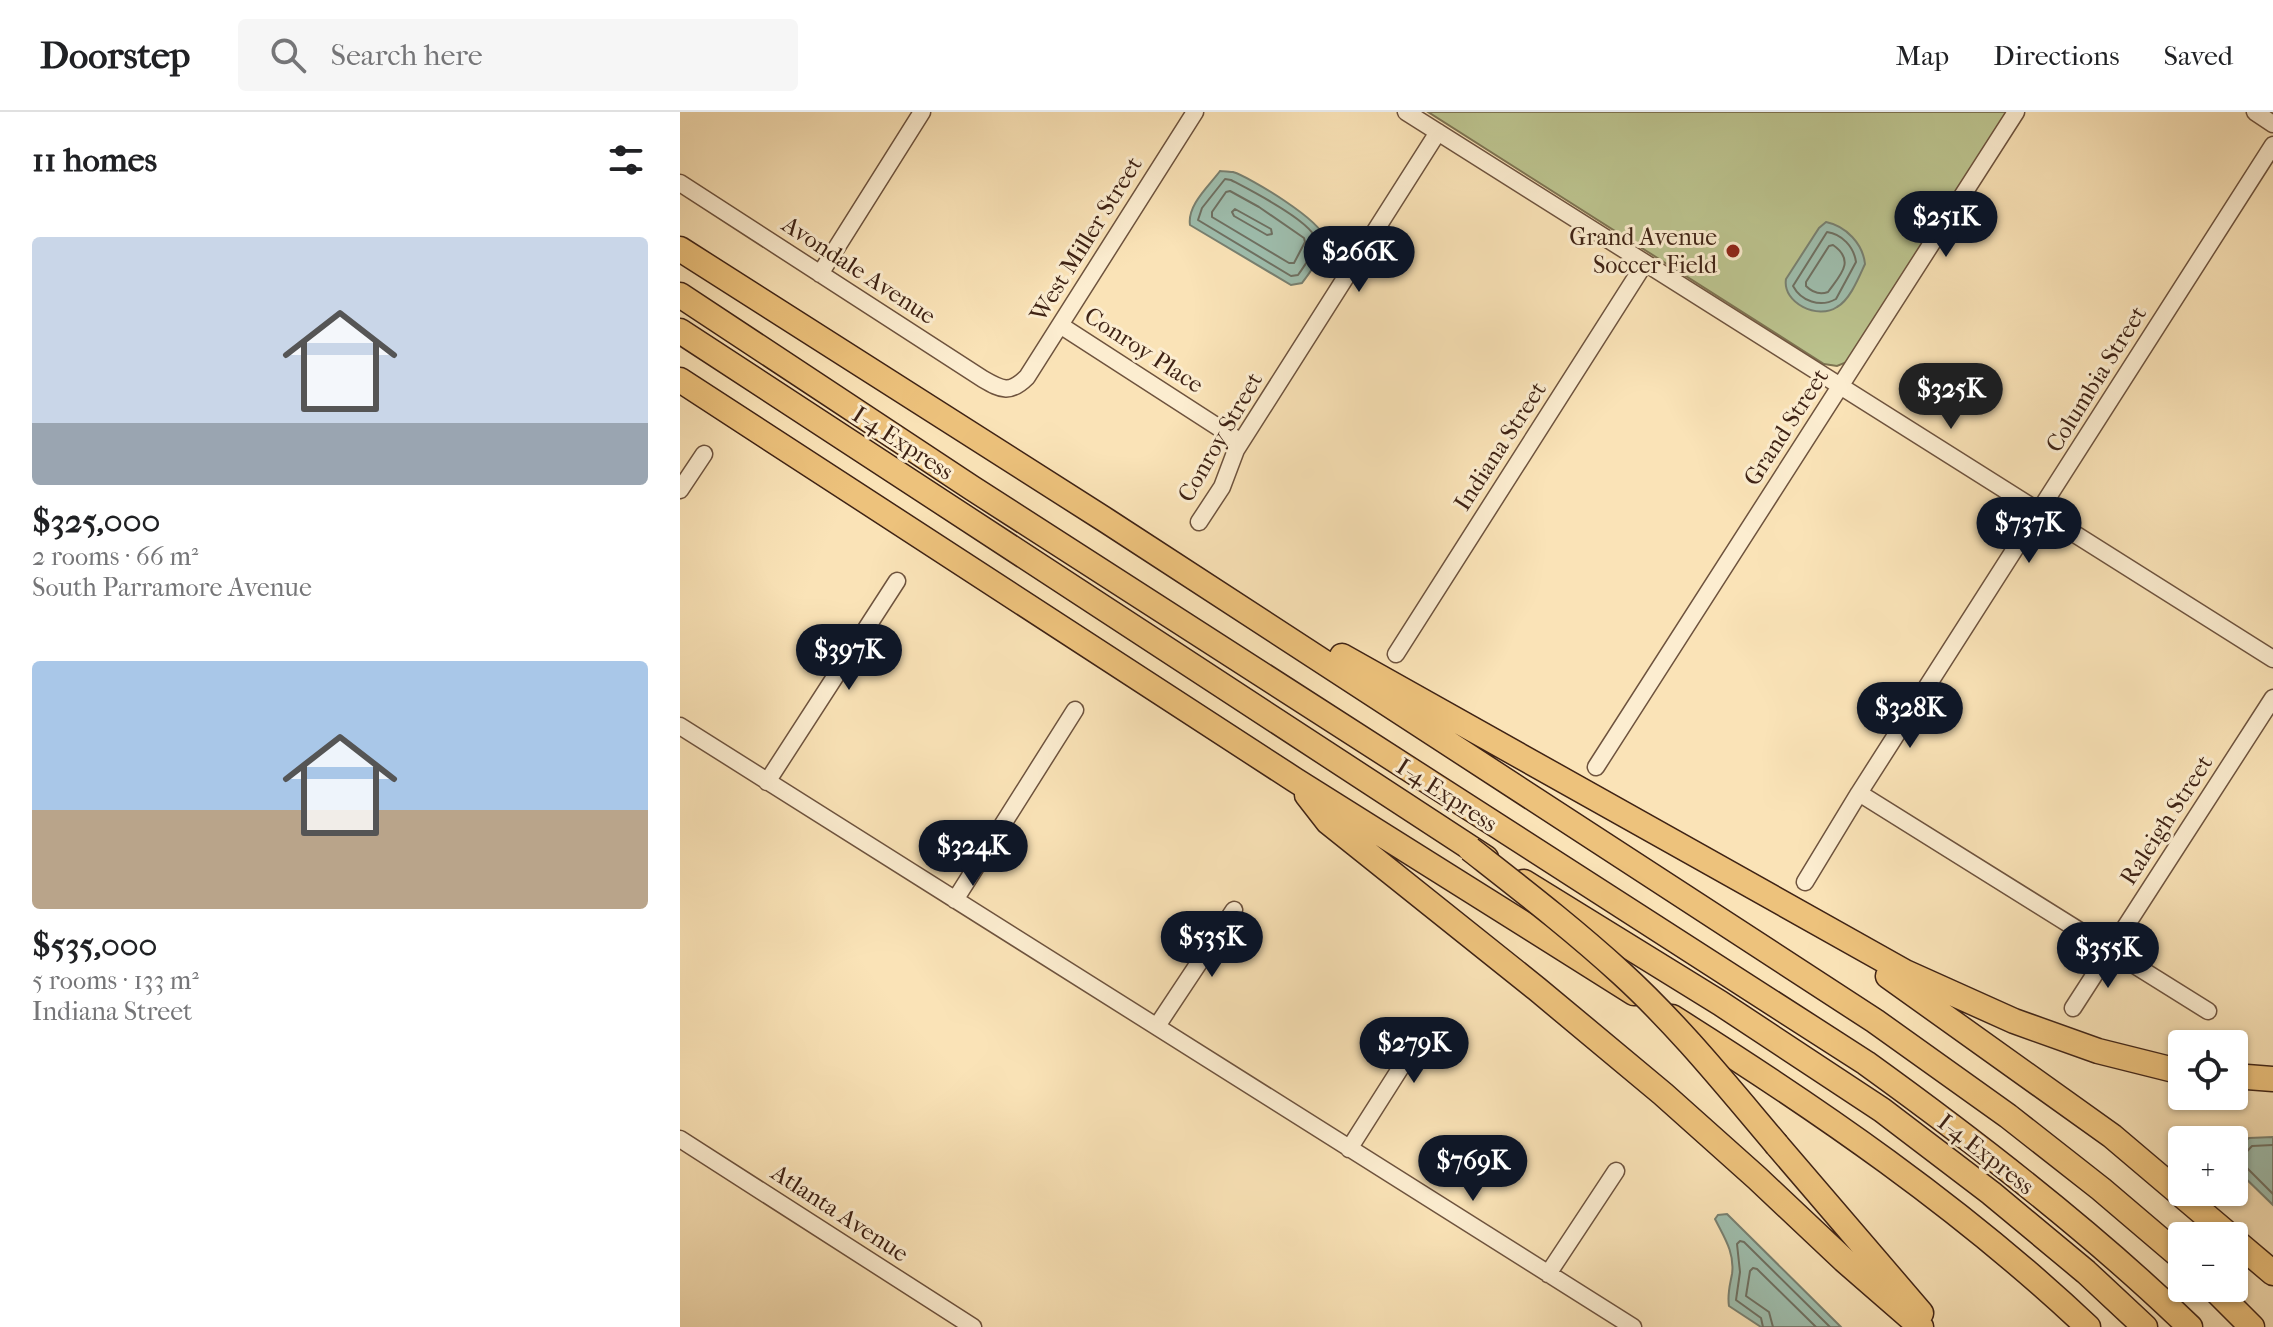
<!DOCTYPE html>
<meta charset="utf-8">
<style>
:root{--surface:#fff;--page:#f6f6f6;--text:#202124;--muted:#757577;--line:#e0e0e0;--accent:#111827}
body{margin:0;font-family:"IM FELL French Canon",serif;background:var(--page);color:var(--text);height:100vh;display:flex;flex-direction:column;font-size:30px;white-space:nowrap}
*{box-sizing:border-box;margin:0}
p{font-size:26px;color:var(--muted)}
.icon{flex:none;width:44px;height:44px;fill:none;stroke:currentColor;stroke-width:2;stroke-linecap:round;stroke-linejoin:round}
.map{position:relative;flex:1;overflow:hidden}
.details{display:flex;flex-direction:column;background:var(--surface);width:680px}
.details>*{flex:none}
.tools{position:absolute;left:1488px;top:918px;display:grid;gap:16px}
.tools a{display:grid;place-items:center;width:80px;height:80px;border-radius:8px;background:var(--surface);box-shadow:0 2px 6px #0004;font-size:40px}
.price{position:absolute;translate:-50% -68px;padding:0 18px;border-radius:28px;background:var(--accent);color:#fff;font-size:26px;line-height:52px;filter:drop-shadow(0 2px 4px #0008)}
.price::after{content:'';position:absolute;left:50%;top:48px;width:24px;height:18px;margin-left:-12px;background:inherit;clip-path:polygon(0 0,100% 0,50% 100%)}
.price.current{background:#222;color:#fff}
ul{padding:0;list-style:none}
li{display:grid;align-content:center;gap:16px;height:424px;padding:0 32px}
li span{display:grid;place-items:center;height:248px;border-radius:8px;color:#555}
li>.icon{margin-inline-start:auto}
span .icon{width:144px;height:144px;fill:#fffc;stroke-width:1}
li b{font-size:34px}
h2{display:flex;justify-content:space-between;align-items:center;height:96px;padding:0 32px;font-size:34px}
header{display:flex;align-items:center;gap:48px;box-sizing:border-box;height:112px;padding:0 40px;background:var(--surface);border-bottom:2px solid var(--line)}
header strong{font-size:38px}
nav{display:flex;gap:44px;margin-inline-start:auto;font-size:28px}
.search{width:560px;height:72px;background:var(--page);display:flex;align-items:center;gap:20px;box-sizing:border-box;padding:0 28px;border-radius:8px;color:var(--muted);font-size:30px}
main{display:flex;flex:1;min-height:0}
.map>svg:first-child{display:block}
.green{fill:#bcc48f;stroke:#7e7452;stroke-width:2}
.water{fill:#9ebeae;stroke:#788071;stroke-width:2}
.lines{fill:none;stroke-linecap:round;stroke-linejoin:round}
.shore{stroke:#6e7062;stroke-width:2}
.minor-casing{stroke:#6e533e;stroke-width:19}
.highway-casing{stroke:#3f2315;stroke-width:27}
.minor{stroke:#fcedd0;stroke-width:16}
.highway{stroke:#edc27c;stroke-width:24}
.highway-bridge-casing{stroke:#3f2315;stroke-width:27;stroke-linecap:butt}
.highway-bridge{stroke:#edc27c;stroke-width:24}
.poi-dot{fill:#8f2418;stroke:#fcedd0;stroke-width:3}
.labels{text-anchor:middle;stroke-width:6;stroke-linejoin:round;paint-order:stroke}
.poi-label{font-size:24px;fill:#3f2315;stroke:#fcedd0;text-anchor:end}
.street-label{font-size:24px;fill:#3f2315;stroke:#fcedd0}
</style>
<header>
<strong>Doorstep</strong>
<div class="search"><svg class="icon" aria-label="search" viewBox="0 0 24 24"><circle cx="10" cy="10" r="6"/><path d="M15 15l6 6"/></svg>Search here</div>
<nav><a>Map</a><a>Directions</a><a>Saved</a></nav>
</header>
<main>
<section class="details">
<h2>11 homes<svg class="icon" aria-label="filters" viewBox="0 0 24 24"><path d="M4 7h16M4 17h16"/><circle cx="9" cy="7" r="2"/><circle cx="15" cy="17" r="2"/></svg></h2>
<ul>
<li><span style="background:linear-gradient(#c9d6e8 75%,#9aa5b1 0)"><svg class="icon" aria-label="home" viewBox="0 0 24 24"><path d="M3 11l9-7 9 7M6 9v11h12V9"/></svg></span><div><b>$325,000</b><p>2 rooms · 66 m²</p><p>South Parramore Avenue</p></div></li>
<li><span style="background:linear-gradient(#a9c7e8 60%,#b9a48a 0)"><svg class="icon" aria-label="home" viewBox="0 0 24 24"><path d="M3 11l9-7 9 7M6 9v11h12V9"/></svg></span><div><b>$535,000</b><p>5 rooms · 133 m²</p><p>Indiana Street</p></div></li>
</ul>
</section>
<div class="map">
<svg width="1593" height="1215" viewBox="0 0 1593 1215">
<rect width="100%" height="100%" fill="#fae3b7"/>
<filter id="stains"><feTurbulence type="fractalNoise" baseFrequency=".0025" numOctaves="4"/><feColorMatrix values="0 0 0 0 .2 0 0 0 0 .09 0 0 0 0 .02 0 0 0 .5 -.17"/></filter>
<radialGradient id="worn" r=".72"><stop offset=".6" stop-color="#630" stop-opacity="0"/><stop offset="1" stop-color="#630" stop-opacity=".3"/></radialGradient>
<path class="green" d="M 748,0 L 1327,0 L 1167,250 L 1157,254 L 1144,252 Z"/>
<path class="water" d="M 540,59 C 541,59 552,60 553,60 C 570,65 642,109 644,126 C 645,141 631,159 622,171 L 611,173 L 510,113 C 507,93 529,74 540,59 Z
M 1146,110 C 1166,114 1183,132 1185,152 C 1179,165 1170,188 1157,195 C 1138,208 1102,191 1106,167 L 1139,116 Z
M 1593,1025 L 1593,1093 L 1556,1057 L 1558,1036 L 1569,1026 Z
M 1047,1102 L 1159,1213 L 1161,1215 L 1081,1215 L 1049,1194 C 1047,1182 1050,1173 1052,1162 C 1055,1141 1044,1125 1035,1107 L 1038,1103 Z"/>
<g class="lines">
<path class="shore" d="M 545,67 L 551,68 C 566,76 638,112 636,130 C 634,142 624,154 618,163 L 611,164 L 518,108 L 522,96 Z
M 550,79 L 579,95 L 624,126 L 625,130 L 614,151 L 609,151 L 532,105 L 532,100 L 546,80 Z
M 555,97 L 591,117 L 592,122 L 587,123 L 554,104 L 552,100 Z
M 1147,120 C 1162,122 1174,135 1176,150 L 1156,187 C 1140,196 1121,189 1113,174 Z
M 1153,133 C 1176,149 1160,163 1148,180 C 1140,183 1132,180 1126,174 L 1126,170 L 1149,134 Z
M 1593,1033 L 1572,1034 L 1559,1048 L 1593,1082
M 1083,1215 L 1081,1206 L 1056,1188 L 1060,1160 L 1057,1132 L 1060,1129 L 1064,1130 L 1150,1215
M 1093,1215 L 1089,1200 L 1066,1184 L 1070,1159 L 1073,1156 L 1077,1157 L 1136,1215"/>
<defs>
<path id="minor" d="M 726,0 L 1593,547
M 1575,0 L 1593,12
M 0,71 L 303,267 C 322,278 330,282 347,265 L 515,0
M 140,162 L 242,0
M 380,213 L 561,330
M 0,378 L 24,342
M 519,410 L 542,375 L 556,338 L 758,20
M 716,542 L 965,151
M 0,614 L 953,1215
M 916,655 L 1336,0
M 87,670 L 217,469
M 1179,681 L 1528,899
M 1125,770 L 1179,681 L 1593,33
M 275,788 L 395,598
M 1393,896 L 1593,586
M 477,914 L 554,798
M 0,1027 L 293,1215
M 669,1037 L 744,919
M 868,1162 L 936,1059"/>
<path id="highway" d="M 0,137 L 427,409 L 1195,909 L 1328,1004 L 1421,1077 L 1502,1146
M 0,183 L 292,376 L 1186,951 C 1297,1031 1412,1120 1510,1215
M 0,219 L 806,746
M 0,268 L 615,668 L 954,881
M 662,544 L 1225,860 L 1334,909 L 1418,939 L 1502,960
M 627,683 L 648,710 L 857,877 L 983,982 L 1077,1066 L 1164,1148 L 1241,1215
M 844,770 L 1040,891 L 1202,998 L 1311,1081 L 1406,1160 L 1465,1215
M 1208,864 L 1432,1024 L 1550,1124
M 992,905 C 1138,997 1282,1096 1408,1215
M 1554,964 L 1593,967
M 1097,1033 L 1241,1201
M 1554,1128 L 1593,1161
M 1533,1176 L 1572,1215"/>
</defs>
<use href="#minor" class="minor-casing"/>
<use href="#highway" class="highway-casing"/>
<use href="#minor" class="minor"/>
<use href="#highway" class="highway"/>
<defs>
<path id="highway-bridge" d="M 790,737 C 841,777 893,817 941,861 C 998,913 1047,974 1097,1033"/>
</defs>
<use href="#highway-bridge" class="highway-bridge-casing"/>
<use href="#highway-bridge" class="highway-bridge"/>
</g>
<circle class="poi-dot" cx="1053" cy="139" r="8"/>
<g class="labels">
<g class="poi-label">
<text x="1037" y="133">Grand Avenue<tspan x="1037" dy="28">Soccer Field</tspan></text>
</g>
<g class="street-label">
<text transform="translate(406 127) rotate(-58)" y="8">West Miller Street</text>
<text transform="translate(179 158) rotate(33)" y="8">Avondale Avenue</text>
<text transform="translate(464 238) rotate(33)" y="8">Conroy Place</text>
<text transform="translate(1416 267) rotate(-58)" y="8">Columbia Street</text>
<text transform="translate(1106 315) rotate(-57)" y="8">Grand Street</text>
<text transform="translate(540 325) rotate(-60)" y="8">Conroy Street</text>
<text transform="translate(223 331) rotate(33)" y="8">I-4 Express</text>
<text transform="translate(820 334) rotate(-57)" y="8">Indiana Street</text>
<text transform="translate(767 683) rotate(33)" y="8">I-4 Express</text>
<text transform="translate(1486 708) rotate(-57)" y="8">Raleigh Street</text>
<text transform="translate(1306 1042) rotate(38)" y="8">I-4 Express</text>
<text transform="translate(160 1101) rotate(33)" y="8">Atlanta Avenue</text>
</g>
</g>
<rect width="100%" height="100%" filter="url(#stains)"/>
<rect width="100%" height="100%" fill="url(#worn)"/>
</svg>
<div class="tools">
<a><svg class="icon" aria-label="locate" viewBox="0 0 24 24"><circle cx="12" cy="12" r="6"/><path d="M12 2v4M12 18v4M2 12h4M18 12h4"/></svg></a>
<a>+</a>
<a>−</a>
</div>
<b class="price" style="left:1266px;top:147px">$251K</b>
<b class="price" style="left:679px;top:182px">$266K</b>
<b class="price current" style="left:1271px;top:319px">$325K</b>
<b class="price" style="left:1349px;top:453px">$737K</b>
<b class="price" style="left:169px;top:580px">$397K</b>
<b class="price" style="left:1230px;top:638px">$328K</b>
<b class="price" style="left:293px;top:776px">$324K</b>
<b class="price" style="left:532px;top:867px">$535K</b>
<b class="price" style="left:1428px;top:878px">$355K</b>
<b class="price" style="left:734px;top:973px">$279K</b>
<b class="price" style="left:793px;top:1091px">$769K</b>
</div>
</main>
